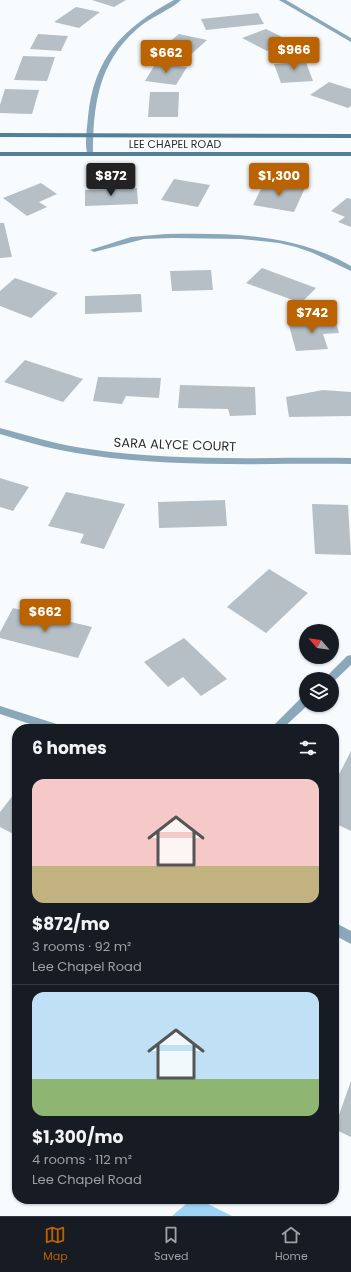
<!DOCTYPE html>
<meta charset="utf-8">
<style>
:root{--surface:#171b24;--page:#242831;--text:#f1f3f6;--muted:#9ea1a6;--line:#363941;--accent:#bc6301}
body{margin:0;font-family:Poppins,sans-serif;background:var(--page);color:var(--text);height:100vh;display:flex;flex-direction:column;font-size:15px;white-space:nowrap}
*{box-sizing:border-box;margin:0}
p{font-size:13px;color:var(--muted)}
.icon{flex:none;width:22px;height:22px;fill:none;stroke:currentColor;stroke-width:2;stroke-linecap:round;stroke-linejoin:round}
.map{position:relative;flex:1;overflow:hidden}
.details{position:absolute;left:12px;top:724px;width:327px;height:480px;display:flex;flex-direction:column;background:var(--surface);border-radius:16px;box-shadow:0 1px 3px #0004}
.details>*{flex:none}
.needle{width:26px;rotate:298deg}
.buttons{position:absolute;left:299px;top:624px;display:grid;gap:8px}
.buttons a{display:grid;place-items:center;width:40px;height:40px;border-radius:50%;background:var(--surface);box-shadow:0 1px 3px #0004;font-size:20px}
.price{position:absolute;translate:-50% -34px;padding:0 9px;border-radius:4px;background:var(--accent);color:#fff;font-size:13px;line-height:26px;filter:drop-shadow(0 1px 2px #0008)}
.price::after{content:'';position:absolute;left:50%;top:24px;width:12px;height:9px;margin-left:-6px;background:inherit;clip-path:polygon(0 0,100% 0,50% 100%)}
.price.selected{background:#222;color:#fff}
ul{padding:0;list-style:none}
li{display:grid;align-content:center;gap:8px;height:212px;padding:0 20px}
li+li{border-top:1px solid var(--line)}
li span{display:grid;place-items:center;height:124px;border-radius:12px;color:#555}
li>.icon{margin-inline-start:auto}
span .icon{width:72px;height:72px;fill:#fffc;stroke-width:1}
li b{font-size:17px}
h2{display:flex;justify-content:space-between;align-items:center;height:48px;padding:0 20px;font-size:17px}
.tab-bar{display:flex;justify-content:space-around;align-items:center;height:56px;border-top:1px solid var(--line);background:var(--surface);font-size:11px;color:var(--muted)}
.tab-bar a{display:grid;justify-items:center;gap:2px}
.tab-bar .selected{color:var(--accent)}
.map>svg:first-child{display:block}
.green{fill:#9fd4f5}
.building{fill:#b5bfc5}
.lines{fill:none;stroke-linecap:round;stroke-linejoin:round}
.street{fill:#8ba8ba;fill-rule:evenodd}
.secondary{fill:#547f9a;fill-rule:evenodd}
.labels{text-anchor:middle;stroke-width:3;stroke-linejoin:round;paint-order:stroke}
.far-street-label{font-size:11px;fill:#2a2d30;stroke:#fff}
.street-label{font-size:13px;fill:#2a2d30;stroke:#fff}
</style>
<div class="map">
<svg width="351" height="1216" viewBox="0 0 351 1216">
<rect width="100%" height="100%" fill="#f7fbfe"/>
<path class="green" d="M 192,1199 L 198,1199 L 232,1216 L 172,1216 Z"/>
<path class="building" d="M 92,0 L 126,0 L 114,7 Z
M 76,7 L 100,12 L 79,28 L 54,22 Z
M 258,13 L 264,24 L 206,30 L 201,19 Z
M 266,29 L 298,45 L 281,52 L 274,48 L 267,51 L 242,38 Z
M 38,34 L 68,36 L 61,51 L 30,49 Z
M 179,34 L 207,40 L 187,58 L 158,51 Z
M 23,56 L 55,57 L 47,81 L 14,80 Z
M 304,57 L 313,81 L 281,83 L 274,64 L 288,63 L 286,58 Z
M 156,63 L 187,67 L 176,85 L 145,81 Z
M 329,82 L 351,89 L 351,106 L 348,108 L 310,95 Z
M 5,89 L 39,90 L 32,114 L 0,113 L 0,105 Z
M 150,92 L 179,92 L 178,117 L 148,117 Z
M 174,179 L 210,185 L 198,207 L 161,200 Z
M 265,181 L 305,188 L 294,212 L 253,205 Z
M 41,183 L 57,194 L 39,202 L 47,207 L 27,216 L 3,198 Z
M 137,188 L 138,204 L 85,206 L 85,190 Z
M 347,198 L 351,199 L 351,227 L 338,222 L 345,217 L 331,211 Z
M 0,223 L 4,223 L 12,257 L 0,258 Z
M 262,268 L 316,288 L 301,303 L 246,283 Z
M 211,270 L 213,290 L 172,291 L 170,271 Z
M 15,278 L 58,293 L 31,318 L 0,306 L 0,291 Z
M 141,294 L 142,312 L 85,314 L 85,296 Z
M 335,319 L 339,333 L 323,334 L 328,349 L 296,351 L 288,322 Z
M 25,360 L 83,379 L 63,402 L 4,382 Z
M 98,377 L 161,378 L 159,398 L 126,396 L 122,404 L 93,401 Z
M 180,385 L 255,387 L 256,415 L 230,416 L 228,409 L 178,408 Z
M 323,390 L 351,392 L 351,416 L 289,417 L 286,397 Z
M 0,478 L 29,487 L 13,511 L 0,507 Z
M 66,492 L 125,504 L 104,549 L 80,543 L 84,534 L 48,526 Z
M 225,500 L 227,526 L 159,528 L 158,502 Z
M 312,504 L 348,505 L 351,555 L 315,554 Z
M 269,569 L 308,593 L 266,633 L 227,607 Z
M 13,608 L 92,627 L 78,658 L 0,638 L 0,632 Z
M 184,638 L 227,679 L 201,696 L 183,677 L 168,687 L 144,662 Z
M 351,751 L 351,831 L 334,823 L 334,784 Z
M 17,790 L 17,836 L 0,827 L 0,812 Z
M 351,1081 L 351,1137 L 334,1129 Z"/>
<g class="lines">
<path class="street" d="M 174,0 L 181,0 C 169,11 150,17 137,29 C 98,63 93,106 93,155 L 88,156 C 84,146 87,129 88,117 C 94,57 123,28 174,0 Z
M 279,0 L 286,0 L 351,38 L 351,42 Z
M 166,234 C 230,233 294,233 351,266 L 351,271 L 313,253 L 296,247 L 279,243 L 241,239 L 173,238 L 144,239 L 94,252 L 90,250 L 131,237 Z
M 0,428 C 29,436 59,445 89,449 C 175,462 264,457 351,458 L 351,464 C 264,463 175,468 89,455 C 59,451 29,443 0,434 Z
M 351,655 L 351,665 L 333,682 L 332,679 L 324,679 L 347,656 Z
M 306,696 L 306,705 L 308,705 L 282,729 L 270,729 L 302,697 Z
M 0,706 L 63,726 L 64,729 L 45,729 L 0,714 Z
M 334,922 L 351,931 L 351,944 L 334,935 Z"/>
<path class="secondary" d="M 0,133 L 351,134 L 351,138 L 0,137 Z
M 0,152 L 351,152 L 351,156 L 0,156 Z"/>
</g>
<g class="labels">
<g class="far-street-label">
<text x="175" y="148">LEE CHAPEL ROAD</text>
</g>
<g class="street-label">
<text transform="translate(175 444) rotate(2)" y="5">SARA ALYCE COURT</text>
</g>
</g>
</svg>
<div class="buttons">
<a><svg class="needle" viewBox="-14 -14 28 28"><path d="M0-13l5 13h-10z" fill="#e53935"/><path d="M0 13l5-13h-10z" fill="#9ea1a6"/></svg></a>
<a><svg class="icon" aria-label="layers" viewBox="0 0 24 24"><path d="M12 4l9 5-9 5-9-5zM3 14l9 5 9-5"/></svg></a>
</div>
<b class="price" style="left:294px;top:71px">$966</b>
<b class="price" style="left:166px;top:74px">$662</b>
<b class="price selected" style="left:111px;top:197px">$872</b>
<b class="price" style="left:279px;top:197px">$1,300</b>
<b class="price" style="left:312px;top:334px">$742</b>
<b class="price" style="left:45px;top:633px">$662</b>
<section class="details">
<h2>6 homes<svg class="icon" aria-label="filters" viewBox="0 0 24 24"><path d="M4 7h16M4 17h16"/><circle cx="9" cy="7" r="2"/><circle cx="15" cy="17" r="2"/></svg></h2>
<ul>
<li><span style="background:linear-gradient(#f6c9c9 70%,#c2b280 0)"><svg class="icon" aria-label="home" viewBox="0 0 24 24"><path d="M3 11l9-7 9 7M6 9v11h12V9"/></svg></span><div><b>$872/mo</b><p>3 rooms · 92 m²</p><p>Lee Chapel Road</p></div></li>
<li><span style="background:linear-gradient(#bfe0f5 70%,#8fb573 0)"><svg class="icon" aria-label="home" viewBox="0 0 24 24"><path d="M3 11l9-7 9 7M6 9v11h12V9"/></svg></span><div><b>$1,300/mo</b><p>4 rooms · 112 m²</p><p>Lee Chapel Road</p></div></li>
</ul>
</section>
</div>
<nav class="tab-bar">
<a class="selected"><svg class="icon" aria-label="map" viewBox="0 0 24 24"><path d="M3 6l6-2 6 2 6-2v14l-6 2-6-2-6 2zM9 4v14M15 6v14"/></svg>Map</a>
<a><svg class="icon" aria-label="saved" viewBox="0 0 24 24"><path d="M7 4h10v16l-5-4-5 4z"/></svg>Saved</a>
<a><svg class="icon" aria-label="home" viewBox="0 0 24 24"><path d="M3 11l9-7 9 7M6 9v11h12V9"/></svg>Home</a>
</nav>
